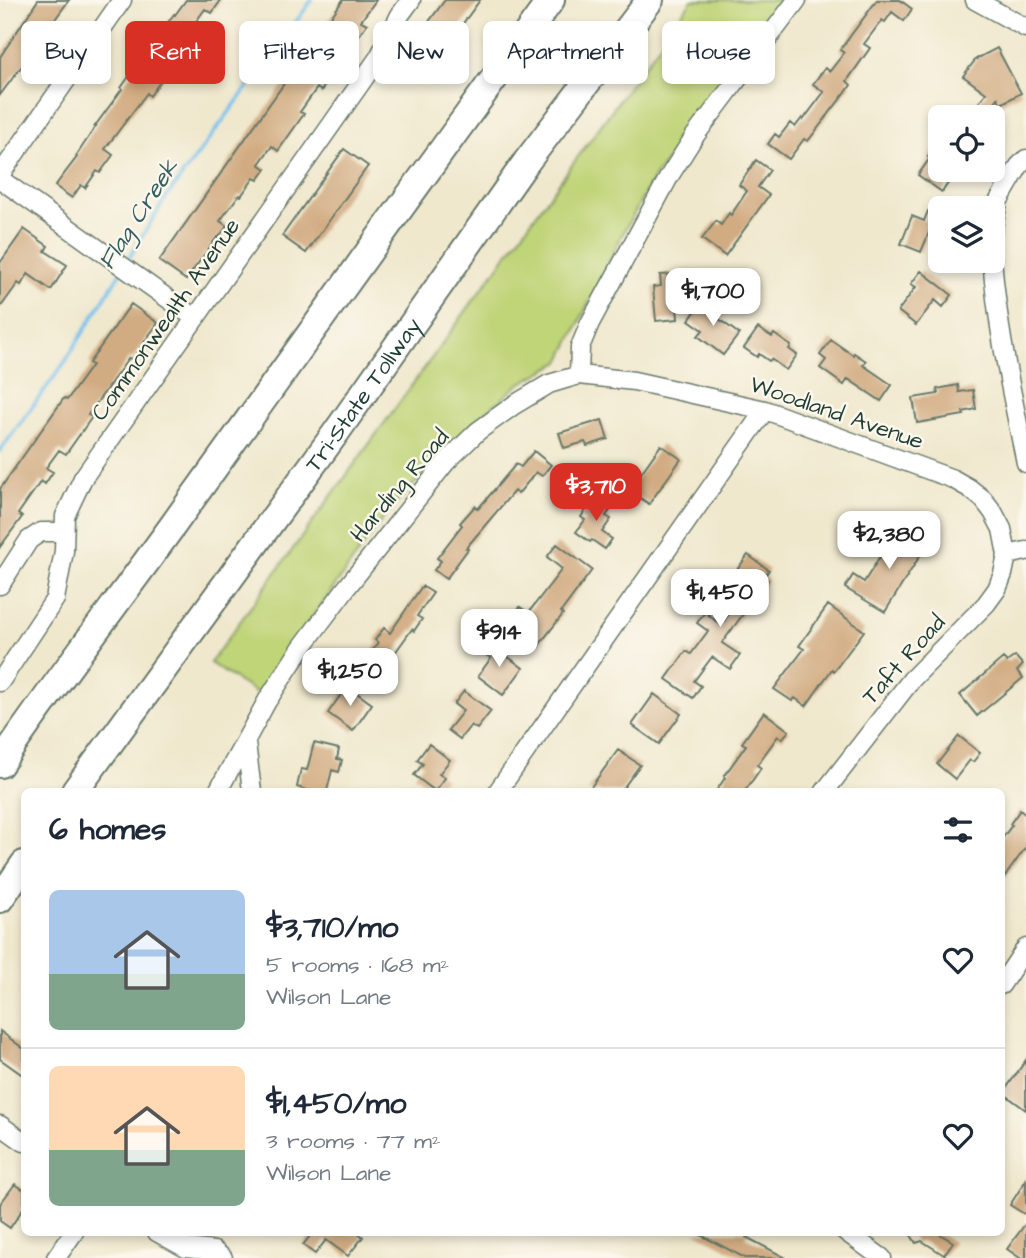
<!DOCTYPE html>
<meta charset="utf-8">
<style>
:root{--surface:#fff;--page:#f2f2f3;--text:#1f2937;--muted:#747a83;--line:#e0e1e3;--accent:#d93025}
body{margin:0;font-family:"Architects Daughter",sans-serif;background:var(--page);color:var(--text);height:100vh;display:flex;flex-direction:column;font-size:26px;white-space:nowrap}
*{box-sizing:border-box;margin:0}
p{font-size:23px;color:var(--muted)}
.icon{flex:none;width:38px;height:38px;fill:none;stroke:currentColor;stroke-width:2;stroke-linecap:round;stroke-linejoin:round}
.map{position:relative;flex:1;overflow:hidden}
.drawer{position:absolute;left:21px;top:788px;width:984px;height:448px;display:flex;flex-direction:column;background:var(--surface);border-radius:10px;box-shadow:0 4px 10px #0003}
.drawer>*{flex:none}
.guide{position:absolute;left:21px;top:21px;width:985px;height:63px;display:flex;gap:14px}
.fabs{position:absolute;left:928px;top:105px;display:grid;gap:14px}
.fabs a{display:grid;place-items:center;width:77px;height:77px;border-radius:10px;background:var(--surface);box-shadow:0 4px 10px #0003;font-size:35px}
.price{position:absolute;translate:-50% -60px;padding:0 16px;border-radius:14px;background:#fff;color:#222;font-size:23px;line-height:46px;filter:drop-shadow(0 2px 4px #0008)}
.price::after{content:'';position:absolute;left:50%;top:42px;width:21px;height:16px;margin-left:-10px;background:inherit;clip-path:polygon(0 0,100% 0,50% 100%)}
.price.selected{background:var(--accent);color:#fff}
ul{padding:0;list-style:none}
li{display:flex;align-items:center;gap:21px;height:175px;padding:0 28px}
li+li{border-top:2px solid var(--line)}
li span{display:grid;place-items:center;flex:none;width:196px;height:140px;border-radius:10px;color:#555}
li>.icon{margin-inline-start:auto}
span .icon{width:84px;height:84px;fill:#fffc;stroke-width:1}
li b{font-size:30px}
h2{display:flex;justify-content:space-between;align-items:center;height:84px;padding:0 28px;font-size:30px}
.pill{padding:0 24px;border-radius:10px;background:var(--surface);box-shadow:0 4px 10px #0003;font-size:24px;line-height:63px}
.pill.selected{background:var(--accent);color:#fff}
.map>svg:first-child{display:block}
.green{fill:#c0d478;stroke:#708856;stroke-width:2}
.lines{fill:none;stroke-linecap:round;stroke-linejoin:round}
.stream{stroke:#73c1ee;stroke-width:3.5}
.building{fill:#d1ab81}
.minor-casing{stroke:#68796a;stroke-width:21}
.highway-casing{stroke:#68796a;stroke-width:30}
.minor{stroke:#fff;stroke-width:18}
.highway{stroke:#fff;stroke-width:26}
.labels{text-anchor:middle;stroke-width:5;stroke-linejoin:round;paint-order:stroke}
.street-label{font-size:23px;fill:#1f3d34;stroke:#fbf7ec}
.water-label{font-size:24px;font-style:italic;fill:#345e62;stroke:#fbf7ec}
</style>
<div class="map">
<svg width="1026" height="1258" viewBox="0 0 1026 1258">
<rect width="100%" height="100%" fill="#fbf7ec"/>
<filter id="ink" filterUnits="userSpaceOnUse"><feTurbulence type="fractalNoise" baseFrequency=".0143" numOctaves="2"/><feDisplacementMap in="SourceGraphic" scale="14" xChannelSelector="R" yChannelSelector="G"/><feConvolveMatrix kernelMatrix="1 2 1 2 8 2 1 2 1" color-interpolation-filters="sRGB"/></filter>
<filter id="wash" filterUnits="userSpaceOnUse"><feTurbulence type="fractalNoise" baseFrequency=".00686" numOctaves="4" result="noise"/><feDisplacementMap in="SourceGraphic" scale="28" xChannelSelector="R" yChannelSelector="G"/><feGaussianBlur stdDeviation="1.57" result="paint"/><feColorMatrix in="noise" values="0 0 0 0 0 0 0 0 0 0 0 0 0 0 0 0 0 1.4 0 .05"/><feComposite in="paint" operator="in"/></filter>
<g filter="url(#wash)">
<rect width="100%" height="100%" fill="#f0e8cd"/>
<path class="green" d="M 692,0 L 788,0 L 654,177 L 621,237 L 560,362 L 519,384 L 462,433 L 387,513 L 258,694 L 210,663 Z"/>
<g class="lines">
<path class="stream" d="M 126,263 L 165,199 L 312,0
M 0,451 L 65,362 L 120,273"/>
</g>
<g id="blocks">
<path class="building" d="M 38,0 L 69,0 L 48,29 L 46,28 L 25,57 L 27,59 L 0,95 L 0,57 Z
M 186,0 L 221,0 L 212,13 L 205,9 L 192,27 L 206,37 L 195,52 L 192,50 L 173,76 L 167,72 L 150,96 L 147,93 L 105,149 L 113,155 L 100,173 L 97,171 L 85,188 L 81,185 L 72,198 L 55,186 L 77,157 L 76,156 L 96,126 L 95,126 L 122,89 L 121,88 L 135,68 L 174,14 L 175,15 Z
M 343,0 L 376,0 L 361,21 L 367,24 L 341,61 L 335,56 L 322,74 L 329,79 L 321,91 L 317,88 L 300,112 L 304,114 L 278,151 L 272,146 L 259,164 L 266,169 L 258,180 L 254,178 L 241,196 L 239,195 L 220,221 L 227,226 L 218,238 L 217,237 L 186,280 L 159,261 Z
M 445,0 L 480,0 L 445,48 L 422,31 Z
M 877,0 L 900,0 L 912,9 L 904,21 L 892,12 L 885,22 L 882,20 L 864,44 L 870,48 L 847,81 L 851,85 L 808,141 L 804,139 L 789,159 L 768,144 L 775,134 L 779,137 L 790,123 L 795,127 L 802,118 L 803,120 L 824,92 L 813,84 L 825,68 L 830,71 L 844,53 L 840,50 Z
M 997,48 L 1021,93 L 1001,104 L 998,98 L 984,117 L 968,117 L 986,93 L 963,76 L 976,59 Z
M 940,140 L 940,170 L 957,170 L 942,192 L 918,175 L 930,158 L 928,157 Z
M 344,149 L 368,166 L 306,253 L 282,236 Z
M 756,160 L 770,170 L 758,187 L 769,195 L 725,256 L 702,239 L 716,221 L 721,225 L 729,213 L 731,215 L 747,191 L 739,185 Z
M 928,211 L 940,215 L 940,232 L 931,228 L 921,252 L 901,244 L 912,216 L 924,221 Z
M 24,229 L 48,246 L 45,251 L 67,265 L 51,290 L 28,274 L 21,285 L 18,283 L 0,308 L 0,263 Z
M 921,271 L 952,295 L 943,307 L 935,300 L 916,325 L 898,311 L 916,287 L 911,284 Z
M 674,274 L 678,319 L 656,321 L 653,287 L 661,286 L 660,275 Z
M 706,297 L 717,305 L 711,313 L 739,334 L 723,355 L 698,336 L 703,330 L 689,320 Z
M 131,304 L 158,323 L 132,359 L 129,358 L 88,415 L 92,417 L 66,454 L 59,450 L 46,468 L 53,472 L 45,484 L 41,481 L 18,514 L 22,517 L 0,547 L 0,489 L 64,398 L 67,400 L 92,365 L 89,363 Z
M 758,328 L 772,337 L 774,334 L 791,346 L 789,349 L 797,355 L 786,370 L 771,359 L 769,361 L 759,354 L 757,357 L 744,348 Z
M 831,340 L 853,355 L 854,353 L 866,361 L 863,365 L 892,385 L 881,401 L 848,379 L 844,385 L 820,368 L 826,360 L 820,355 Z
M 958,385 L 959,392 L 973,390 L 976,409 L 963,412 L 964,415 L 917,423 L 913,398 L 938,394 L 937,389 Z
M 602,420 L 608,439 L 587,446 L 585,442 L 564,448 L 559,433 Z
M 661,445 L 681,459 L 649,504 L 629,490 Z
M 534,451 L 551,465 L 542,476 L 536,472 L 518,494 L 514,491 L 466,548 L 468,549 L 446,579 L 434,570 L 441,561 L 437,558 L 462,525 L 460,523 L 475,506 L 478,509 L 516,464 L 521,467 Z
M 600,497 L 613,506 L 606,516 L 611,519 L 602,532 L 612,539 L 605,549 L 592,540 L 590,542 L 576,532 L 585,520 L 581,517 L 592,501 L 595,503 Z
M 898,528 L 926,546 L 885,612 L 845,588 L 853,575 L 864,582 Z
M 557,544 L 592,570 L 561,612 L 563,614 L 539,645 L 516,627 L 514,630 L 503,622 L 512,610 L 516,612 L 520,607 L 528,613 L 562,569 L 547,557 Z
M 748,555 L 769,570 L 764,577 L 768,580 L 722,643 L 740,655 L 730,669 L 712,657 L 694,681 L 701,686 L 693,698 L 666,679 L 686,651 L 691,654 L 708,631 L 697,623 L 705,612 L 721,625 L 741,597 L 725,586 Z
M 422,586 L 433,593 L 417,616 L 422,619 L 414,631 L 412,629 L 392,657 L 389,655 L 380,666 L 377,664 L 370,673 L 361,666 L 378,643 L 375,640 L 384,628 L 390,633 Z
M 828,605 L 864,631 L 834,671 L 832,669 L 806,706 L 795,698 L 792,701 L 774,689 L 804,649 L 799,646 Z
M 487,641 L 523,668 L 503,695 L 478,676 L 491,658 L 480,651 Z
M 1015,656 L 1023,665 L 1017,671 L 1023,678 L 977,716 L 960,695 L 1003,658 L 1007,662 Z
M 347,686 L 372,704 L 353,731 L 328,713 Z
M 464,691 L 491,711 L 477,729 L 471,725 L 460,739 L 448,730 L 463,711 L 454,704 Z
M 654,694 L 681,714 L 659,744 L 632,725 Z
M 764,712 L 789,731 L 782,739 L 778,736 L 757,765 L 761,768 L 745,791 L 716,791 L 725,778 L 724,776 L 746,745 L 742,743 Z
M 959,736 L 980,753 L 973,762 L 970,760 L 955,779 L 937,764 Z
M 314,743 L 339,749 L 337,759 L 342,760 L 339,772 L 332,770 L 327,791 L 310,791 L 297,787 L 301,769 L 307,770 Z
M 429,744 L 450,760 L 439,774 L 445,778 L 435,791 L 414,775 L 423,764 L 417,760 Z
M 618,750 L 640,765 L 621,791 L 588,791 Z
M 1020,810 L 1026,815 L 1026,847 L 1001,882 L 1001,840 L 1012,825 L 1010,824 Z
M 0,1031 L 24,1049 L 24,1076 L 0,1059 Z
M 1026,1060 L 1026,1110 L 1003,1093 Z
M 1026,1180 L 1026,1215 L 1010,1205 Z
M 15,1184 L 24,1190 L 24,1207 L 10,1228 L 0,1221 L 0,1204 Z
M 1026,1223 L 1026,1258 L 1020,1258 L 1007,1249 Z
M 313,1232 L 357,1232 L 363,1237 L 348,1256 L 326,1240 L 315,1254 L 303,1245 Z
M 695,1232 L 749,1232 L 746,1237 L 786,1258 L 745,1258 Z
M 909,1232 L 940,1232 L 938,1233 L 953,1242 L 944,1255 L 922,1241 L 916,1243 Z"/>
</g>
</g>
<g filter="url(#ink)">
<use href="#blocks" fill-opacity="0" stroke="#68796a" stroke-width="2"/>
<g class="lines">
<defs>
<path id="minor" d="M 975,0 L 1026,28
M 0,175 L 122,0
M 0,179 L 195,318
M 992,231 L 998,202 L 1019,166 L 1026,159
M 992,258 C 997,327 1012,395 1026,463
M 579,375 L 634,381 L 765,410 L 953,479 L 969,488 L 983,499 L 993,512 L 1002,529 L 1007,555 L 1003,574 L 997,589 L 986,604 L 912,679 L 825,791
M 1007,555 L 1026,551
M 0,585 L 29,540 L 41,532 L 64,532
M 0,682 L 55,599 L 64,551 L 65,516 L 83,478 L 379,57 L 400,15 L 411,0
M 246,743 L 252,791
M 218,791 L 267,701 L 302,647 L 347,587 L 446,462 L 478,431 L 514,405 L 549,384 L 579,375 L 580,347 L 590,323 L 670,175 L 694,137 L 797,0
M 498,791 L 765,410
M 1001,985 L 1026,948
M 0,1125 L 24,1142
M 157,1232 L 186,1248 L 214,1251 L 223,1258
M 846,1232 L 882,1258
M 56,1258 L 74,1232"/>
<g id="highway">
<path d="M 0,764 C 54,684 114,607 171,528 C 297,352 423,175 551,0"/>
<path id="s1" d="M 75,791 L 335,434 L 527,161 L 650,0"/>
<path d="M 0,899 L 24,864"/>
</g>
</defs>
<use href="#minor" class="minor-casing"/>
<use href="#highway" class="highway-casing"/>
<use href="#minor" class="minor"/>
<use href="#highway" class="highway"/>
</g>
</g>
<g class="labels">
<g class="street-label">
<text transform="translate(165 319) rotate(-55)" y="8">Commonwealth Avenue</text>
<text dy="8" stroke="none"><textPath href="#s1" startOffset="490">Tri-State Tollway</textPath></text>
<text transform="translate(837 412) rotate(19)" y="8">Woodland Avenue</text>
<text transform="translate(399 485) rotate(-50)" y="8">Harding Road</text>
<text transform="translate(903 659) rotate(-48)" y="8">Taft Road</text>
</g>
<g class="water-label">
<text transform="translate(138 214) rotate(-57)" y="8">Flag Creek</text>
</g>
</g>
</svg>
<div class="fabs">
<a><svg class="icon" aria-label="locate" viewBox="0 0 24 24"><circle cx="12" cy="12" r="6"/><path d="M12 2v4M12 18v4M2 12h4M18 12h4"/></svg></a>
<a><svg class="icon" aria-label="layers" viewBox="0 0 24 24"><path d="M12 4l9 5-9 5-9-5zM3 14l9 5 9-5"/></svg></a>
</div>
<b class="price" style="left:713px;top:328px">$1,700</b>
<b class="price selected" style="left:596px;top:523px">$3,710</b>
<b class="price" style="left:889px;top:571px">$2,380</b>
<b class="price" style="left:720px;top:629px">$1,450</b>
<b class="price" style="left:499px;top:669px">$914</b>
<b class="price" style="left:350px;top:708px">$1,250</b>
<div class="guide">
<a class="pill">Buy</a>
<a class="pill selected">Rent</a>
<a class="pill">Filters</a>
<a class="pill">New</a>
<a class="pill">Apartment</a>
<a class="pill">House</a>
</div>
<section class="drawer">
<h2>6 homes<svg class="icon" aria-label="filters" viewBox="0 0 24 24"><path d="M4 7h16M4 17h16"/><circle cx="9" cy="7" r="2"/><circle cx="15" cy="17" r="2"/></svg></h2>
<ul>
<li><span style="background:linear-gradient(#a9c7e8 60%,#7fa58c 0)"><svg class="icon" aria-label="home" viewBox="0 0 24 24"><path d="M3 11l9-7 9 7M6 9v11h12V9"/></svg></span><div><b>$3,710/mo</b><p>5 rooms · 168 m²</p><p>Wilson Lane</p></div><svg class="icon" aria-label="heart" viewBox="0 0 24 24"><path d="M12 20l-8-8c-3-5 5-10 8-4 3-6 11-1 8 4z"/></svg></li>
<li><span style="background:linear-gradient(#ffd9b3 60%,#7fa58c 0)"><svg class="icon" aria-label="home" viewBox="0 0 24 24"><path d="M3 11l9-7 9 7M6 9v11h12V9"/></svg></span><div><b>$1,450/mo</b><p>3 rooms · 77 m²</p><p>Wilson Lane</p></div><svg class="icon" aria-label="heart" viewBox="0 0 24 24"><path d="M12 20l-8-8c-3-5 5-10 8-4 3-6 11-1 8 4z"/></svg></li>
</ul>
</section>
</div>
